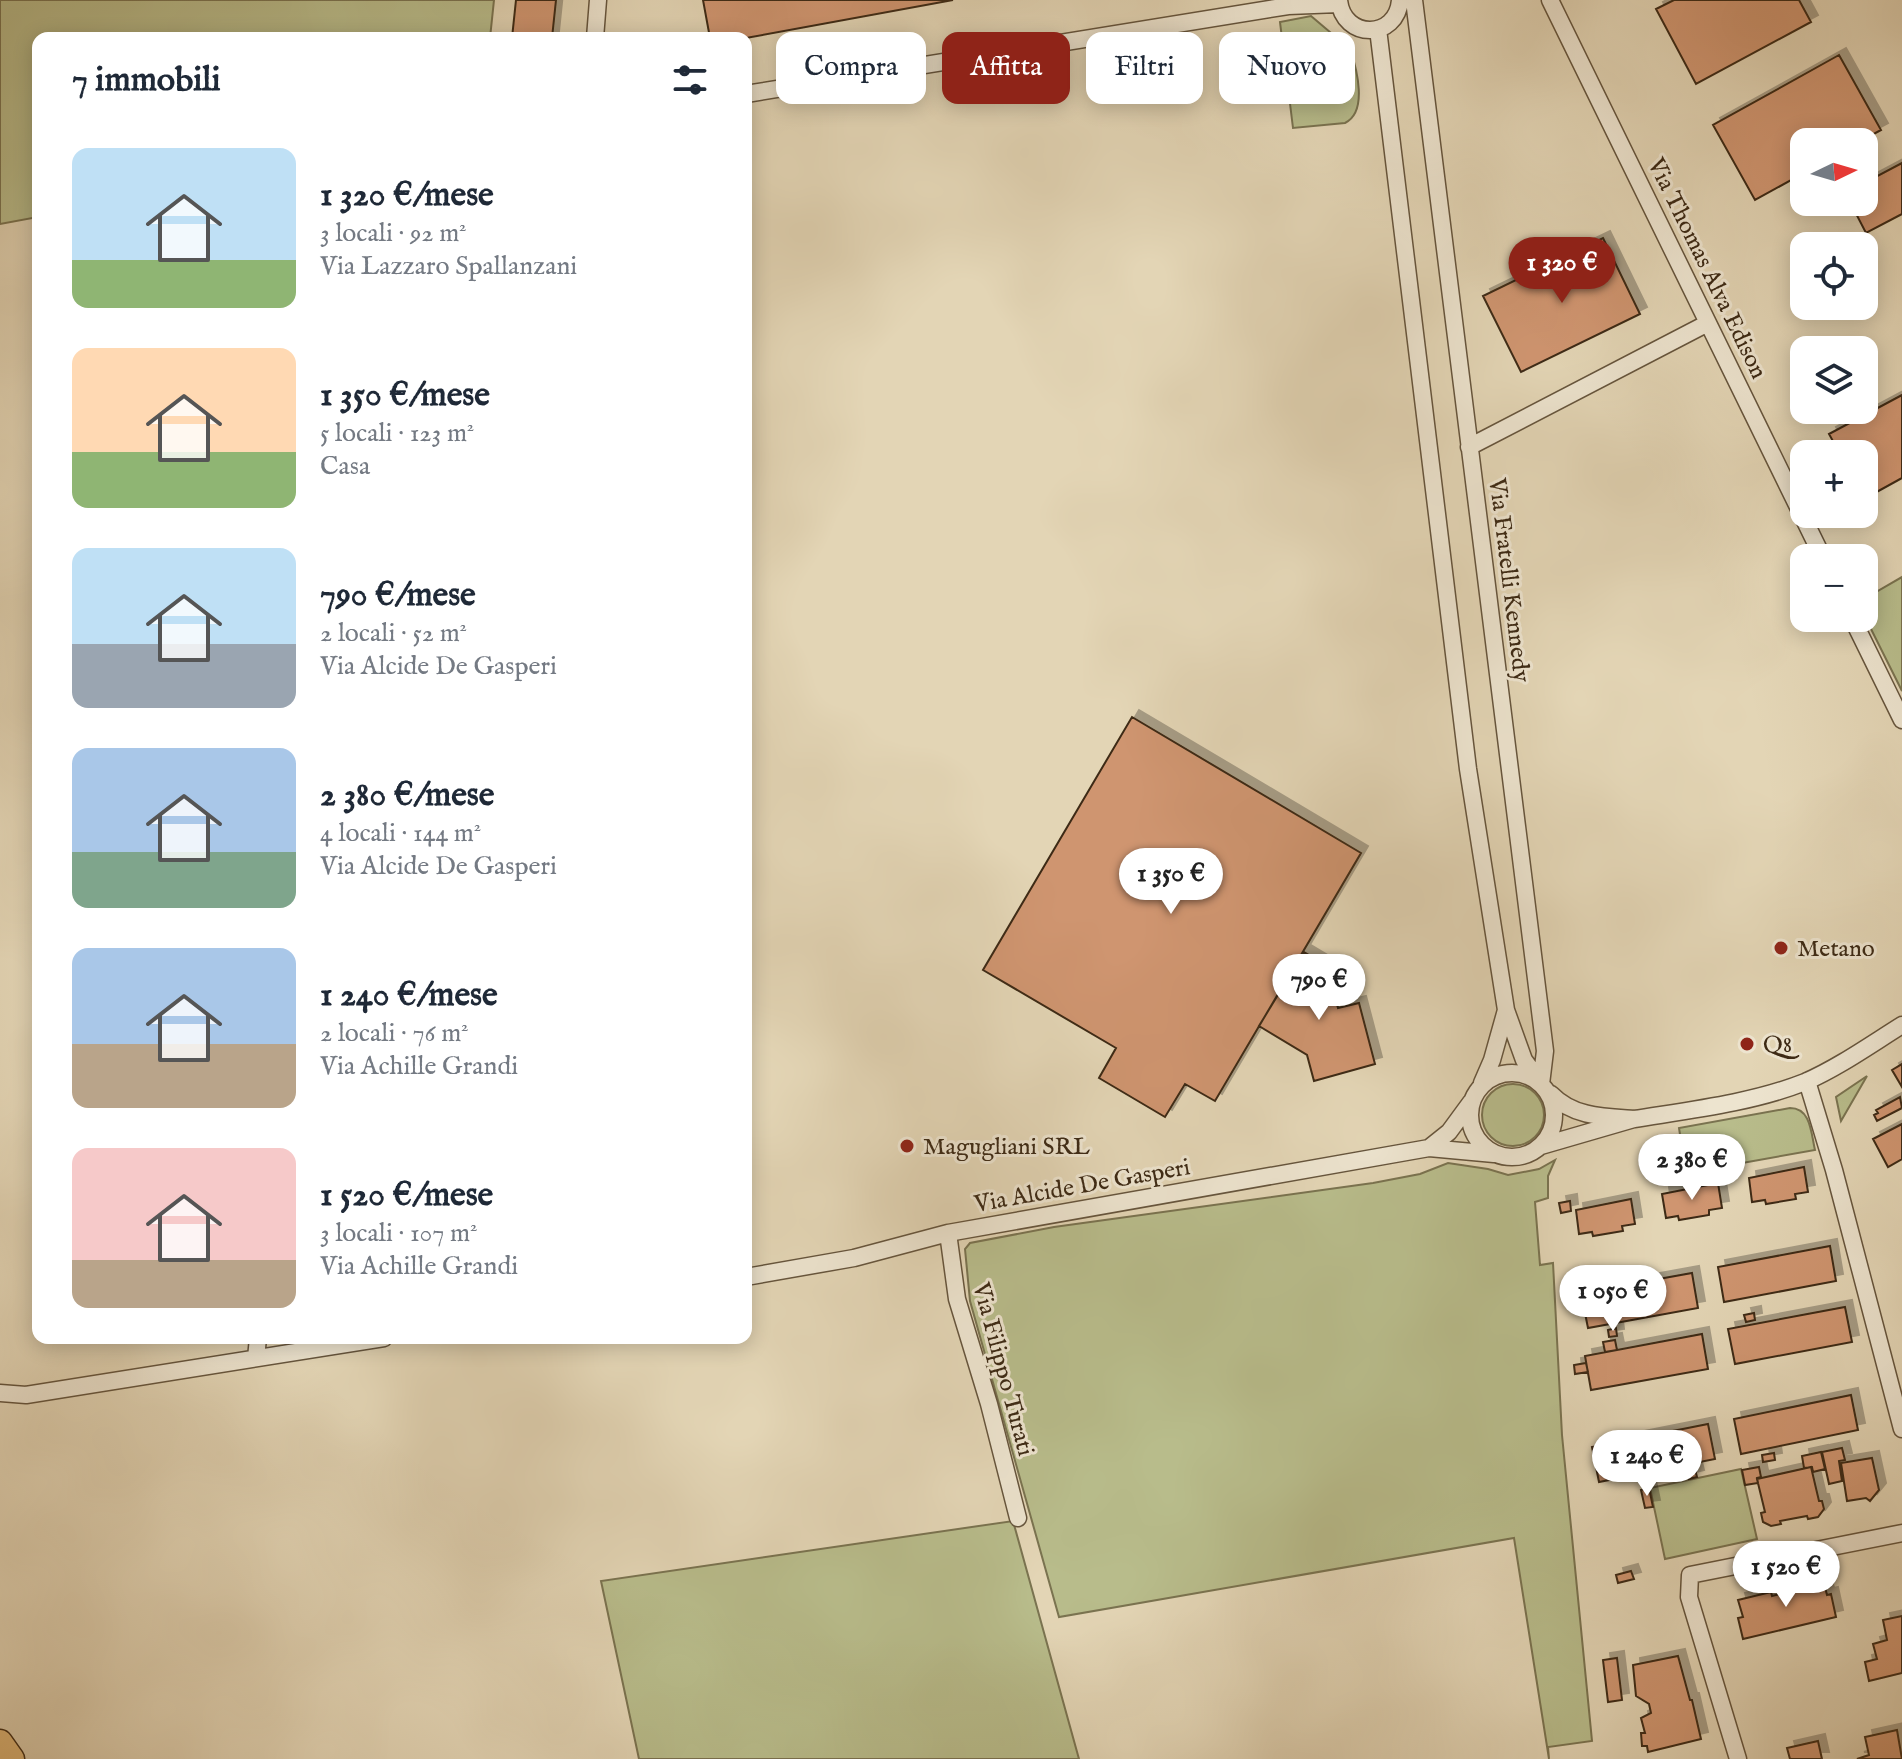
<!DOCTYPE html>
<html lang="it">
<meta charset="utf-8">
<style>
:root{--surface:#fff;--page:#f6f6f7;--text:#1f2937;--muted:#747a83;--accent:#8f2418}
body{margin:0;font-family:"IM FELL English",serif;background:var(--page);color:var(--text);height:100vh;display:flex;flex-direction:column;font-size:30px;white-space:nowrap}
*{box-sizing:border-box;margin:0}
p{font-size:26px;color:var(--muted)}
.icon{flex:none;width:44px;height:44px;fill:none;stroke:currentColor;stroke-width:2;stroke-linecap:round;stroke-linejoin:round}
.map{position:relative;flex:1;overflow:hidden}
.sheet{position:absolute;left:32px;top:32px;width:720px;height:1312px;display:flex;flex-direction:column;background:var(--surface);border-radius:16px;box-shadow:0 4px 20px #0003}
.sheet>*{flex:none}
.hud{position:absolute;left:776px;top:32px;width:760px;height:72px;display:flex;gap:16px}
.needle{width:52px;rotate:85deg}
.tools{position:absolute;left:1790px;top:128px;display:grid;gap:16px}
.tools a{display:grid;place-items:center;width:88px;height:88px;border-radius:16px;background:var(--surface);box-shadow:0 4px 20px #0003;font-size:40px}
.price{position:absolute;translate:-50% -68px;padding:0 18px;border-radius:28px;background:#fff;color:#222;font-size:26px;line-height:52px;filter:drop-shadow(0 2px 4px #0008)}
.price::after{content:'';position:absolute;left:50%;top:48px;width:24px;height:18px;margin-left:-12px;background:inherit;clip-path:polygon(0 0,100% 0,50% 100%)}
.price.on{background:var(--accent);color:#fff}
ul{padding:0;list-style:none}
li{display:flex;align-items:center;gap:24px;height:200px;padding:0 40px}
li span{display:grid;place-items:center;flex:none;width:224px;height:160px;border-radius:16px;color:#555}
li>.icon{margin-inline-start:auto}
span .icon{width:96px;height:96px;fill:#fffc;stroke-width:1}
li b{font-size:34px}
h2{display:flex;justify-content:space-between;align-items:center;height:96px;padding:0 40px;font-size:34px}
.chip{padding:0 28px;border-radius:16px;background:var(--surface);box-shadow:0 4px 20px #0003;font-size:28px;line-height:72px}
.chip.on{background:var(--accent);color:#fff}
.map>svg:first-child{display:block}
.green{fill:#b8bc8b;stroke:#7a7350;stroke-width:2}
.building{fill:#cf9570;stroke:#3d2a15;stroke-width:2;filter:url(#shadow)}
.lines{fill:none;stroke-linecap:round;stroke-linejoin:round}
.minor-casing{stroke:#66553d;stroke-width:19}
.primary-casing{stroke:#3d2a15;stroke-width:27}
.minor{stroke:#ede4cf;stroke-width:16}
.primary{stroke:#e2ba7a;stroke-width:24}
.poi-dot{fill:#8f2418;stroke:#ede4cf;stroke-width:3}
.labels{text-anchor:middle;stroke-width:6;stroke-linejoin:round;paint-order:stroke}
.street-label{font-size:24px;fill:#3d2a15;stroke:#ede4cf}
.poi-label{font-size:24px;fill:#3d2a15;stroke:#ede4cf;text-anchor:start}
</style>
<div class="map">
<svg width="1902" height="1759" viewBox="0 0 1902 1759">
<defs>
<filter id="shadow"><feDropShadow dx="7" dy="-7" stdDeviation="0" flood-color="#0004"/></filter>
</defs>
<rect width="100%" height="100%" fill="#e3d5b5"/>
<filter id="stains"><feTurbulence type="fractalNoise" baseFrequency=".0025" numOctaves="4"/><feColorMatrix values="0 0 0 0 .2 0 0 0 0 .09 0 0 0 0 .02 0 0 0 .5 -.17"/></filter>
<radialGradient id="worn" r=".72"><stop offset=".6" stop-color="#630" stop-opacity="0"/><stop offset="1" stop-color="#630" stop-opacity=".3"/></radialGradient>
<path class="green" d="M 0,0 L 494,0 L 490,38 L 38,38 L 38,217 L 0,224 Z
M 1311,16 L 1350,49 C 1357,69 1368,112 1345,123 L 1293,128 L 1280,22 Z
M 1902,577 L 1902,691 L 1864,615 L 1864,599 Z
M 1867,1076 L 1841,1121 L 1836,1097 Z
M1482 1115a31 31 0 1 1 62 0a31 31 0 1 1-62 0Z
M 1790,1108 C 1811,1108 1811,1133 1815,1150 L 1686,1173 L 1679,1128 Z
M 1555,1160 L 1548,1176 L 1548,1198 L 1535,1202 L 1540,1265 L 1553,1263 L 1562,1435 L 1592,1741 L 1548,1747 L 1549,1759 L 1514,1538 L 1059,1617 L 970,1301 L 965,1249 L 970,1243 L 1054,1227 L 1373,1183 L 1420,1174 L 1448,1163 L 1488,1169 L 1508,1175 L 1539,1169 Z
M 1741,1469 L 1757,1539 L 1665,1559 L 1650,1488 Z
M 1013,1521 L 1079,1759 L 639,1759 L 601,1581 Z"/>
<path class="building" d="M 516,0 L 556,0 L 552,38 L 512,38 Z
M 703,0 L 953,0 L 746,38 L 710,38 Z
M 1674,0 L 1799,0 L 1811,22 L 1696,84 L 1656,9 Z
M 1839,55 L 1881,130 L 1859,142 L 1804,142 L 1804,173 L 1755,200 L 1713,125 Z
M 1902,163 L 1902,214 L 1866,233 L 1850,202 L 1864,202 L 1864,183 Z
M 1603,238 L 1640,314 L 1521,372 L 1483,296 Z
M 1902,395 L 1902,478 L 1864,499 L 1864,454 L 1840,454 L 1829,434 Z
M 1132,717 L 1361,853 L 1215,1101 L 1185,1084 L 1165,1117 L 1099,1078 L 1116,1048 L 983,970 Z
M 1304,952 L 1327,966 L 1338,1008 L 1359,1003 L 1375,1064 L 1314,1081 L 1307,1055 L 1259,1026 Z
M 1902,1064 L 1902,1087 L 1892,1070 Z
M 1900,1097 L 1902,1108 L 1877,1121 L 1874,1115 L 1878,1113 L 1876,1110 Z
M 1902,1124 L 1902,1159 L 1888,1167 L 1873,1139 Z
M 1804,1167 L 1808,1192 L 1795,1194 L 1796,1199 L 1766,1204 L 1765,1200 L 1752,1202 L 1749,1178 Z
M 1718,1183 L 1722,1208 L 1709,1210 L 1709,1215 L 1679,1220 L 1678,1216 L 1666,1218 L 1662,1194 Z
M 1631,1199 L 1635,1224 L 1622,1226 L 1623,1231 L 1593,1236 L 1592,1232 L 1579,1234 L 1576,1210 Z
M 1570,1201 L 1571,1211 L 1561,1213 L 1559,1203 Z
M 1830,1246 L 1836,1281 L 1724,1302 L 1718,1267 Z
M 1692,1273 L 1698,1308 L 1588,1328 L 1581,1293 Z
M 1845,1307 L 1852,1342 L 1735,1364 L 1728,1329 Z
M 1754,1313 L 1755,1320 L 1746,1322 L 1744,1315 Z
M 1616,1328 L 1617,1336 L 1609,1337 L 1608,1330 Z
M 1702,1334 L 1708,1369 L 1591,1390 L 1585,1356 Z
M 1615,1340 L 1617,1350 L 1605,1352 L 1603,1342 Z
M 1586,1363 L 1588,1372 L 1575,1374 L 1574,1365 Z
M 1851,1395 L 1858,1430 L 1741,1454 L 1734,1419 Z
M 1708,1424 L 1715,1459 L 1599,1482 L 1592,1447 Z
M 1842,1448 L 1845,1460 L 1839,1461 L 1842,1481 L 1829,1484 L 1822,1452 Z
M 1821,1452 L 1825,1469 L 1813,1472 L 1812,1467 L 1804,1468 L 1802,1456 Z
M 1774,1453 L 1775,1460 L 1763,1462 L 1762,1455 Z
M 1872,1458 L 1879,1490 L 1870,1501 L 1866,1498 L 1847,1501 L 1841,1463 Z
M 1759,1467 L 1761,1477 L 1757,1478 L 1758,1483 L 1745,1485 L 1742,1470 Z
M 1811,1467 L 1819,1501 L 1822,1501 L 1824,1509 L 1818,1517 L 1808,1519 L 1807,1516 L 1780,1521 L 1781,1524 L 1771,1526 L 1763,1522 L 1761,1513 L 1765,1512 L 1757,1479 Z
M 1695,1469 L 1697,1477 L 1689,1479 L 1687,1470 Z
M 1649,1488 L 1653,1507 L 1645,1508 L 1641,1490 Z
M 1631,1571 L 1634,1579 L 1618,1583 L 1616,1575 Z
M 1823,1579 L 1827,1595 L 1831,1594 L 1836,1617 L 1743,1639 L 1738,1618 L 1743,1617 L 1738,1600 L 1771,1592 L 1772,1596 L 1793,1591 L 1792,1586 Z
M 1902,1616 L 1902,1673 L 1869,1681 L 1865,1662 L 1877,1659 L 1873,1644 L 1887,1640 L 1883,1620 Z
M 1678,1656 L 1690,1700 L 1692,1700 L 1701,1739 L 1648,1752 L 1647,1746 L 1642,1746 L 1641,1733 L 1645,1733 L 1641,1718 L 1651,1713 L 1649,1704 L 1636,1696 L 1633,1665 Z
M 1617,1658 L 1622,1700 L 1608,1702 L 1603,1660 Z
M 1897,1730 L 1902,1759 L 1857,1759 L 1869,1755 L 1865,1737 Z
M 1818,1741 L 1822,1759 L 1790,1759 L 1787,1748 Z"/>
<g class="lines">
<defs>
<path id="minor" d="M 1339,0 C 1343,40 1397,40 1400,0
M 1414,0 L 1545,1051 L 1541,1084
M 1550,0 L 1823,558
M 1378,29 L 1468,769 L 1506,1010
M 595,38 L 598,0
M 746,94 L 1288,6 L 1339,4
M 1469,447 L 1708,323
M 1852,618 L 1902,720
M1470 1115a42 42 0 1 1 84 0a42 42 0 1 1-84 0Z
M 1807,1081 L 1834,1170 L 1902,1429
M 1482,1083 L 1492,1060 L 1506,1010 L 1524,1060 L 1538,1079
M 1471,1102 L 1449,1132 L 1429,1148 L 1494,1154
M 1634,1119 C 1690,1110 1752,1103 1805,1082 C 1839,1067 1870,1045 1902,1025
M 1541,1146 L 1634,1119 C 1604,1117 1573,1117 1551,1094
M 948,1233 L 957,1299 L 989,1404 L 1018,1518
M 746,1277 L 854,1258 L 948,1233 L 1429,1148
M 256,1358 L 258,1338
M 0,1393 L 26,1395 L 384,1338
M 1738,1759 L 1689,1597 L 1690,1575 L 1902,1533"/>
<path id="primary" d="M 0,1742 L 12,1759"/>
</defs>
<use href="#minor" class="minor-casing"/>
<use href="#primary" class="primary-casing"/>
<use href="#minor" class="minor"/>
<use href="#primary" class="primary"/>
</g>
<g class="poi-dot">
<circle cx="1781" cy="948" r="8"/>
<circle cx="1747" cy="1044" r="8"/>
<circle cx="907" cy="1146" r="8"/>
</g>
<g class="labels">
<g class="street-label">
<text transform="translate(1708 268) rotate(64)" y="8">Via Thomas Alva Edison</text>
<text transform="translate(1510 580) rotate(83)" y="8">Via Fratelli Kennedy</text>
<text transform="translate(1082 1185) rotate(-10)" y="8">Via Alcide De Gasperi</text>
<text transform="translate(1004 1369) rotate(75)" y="8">Via Filippo Turati</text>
</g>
<g class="poi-label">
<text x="1797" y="956">Metano</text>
<text x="1763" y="1052">Q8</text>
<text x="923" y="1154">Magugliani SRL</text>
</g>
</g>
<rect width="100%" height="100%" filter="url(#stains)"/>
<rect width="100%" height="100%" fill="url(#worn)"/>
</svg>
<div class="tools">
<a><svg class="needle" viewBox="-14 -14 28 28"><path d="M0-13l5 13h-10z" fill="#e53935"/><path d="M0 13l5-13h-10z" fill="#747a83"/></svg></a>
<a><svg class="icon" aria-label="locate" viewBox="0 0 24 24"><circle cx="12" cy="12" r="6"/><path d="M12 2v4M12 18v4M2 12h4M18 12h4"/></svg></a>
<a><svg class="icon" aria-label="layers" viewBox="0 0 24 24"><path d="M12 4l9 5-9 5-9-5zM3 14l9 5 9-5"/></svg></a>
<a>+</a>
<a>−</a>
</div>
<b class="price on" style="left:1562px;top:305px">1 320 €</b>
<b class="price" style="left:1171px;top:916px">1 350 €</b>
<b class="price" style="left:1319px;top:1022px">790 €</b>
<b class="price" style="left:1692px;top:1202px">2 380 €</b>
<b class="price" style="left:1613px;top:1333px">1 050 €</b>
<b class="price" style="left:1647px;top:1498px">1 240 €</b>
<b class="price" style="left:1786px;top:1609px">1 520 €</b>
<div class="hud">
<a class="chip">Compra</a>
<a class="chip on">Affitta</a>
<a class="chip">Filtri</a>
<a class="chip">Nuovo</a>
</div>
<section class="sheet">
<h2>7 immobili<svg class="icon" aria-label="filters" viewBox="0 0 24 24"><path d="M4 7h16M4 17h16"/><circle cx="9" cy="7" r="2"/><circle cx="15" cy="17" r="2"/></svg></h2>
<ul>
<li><span style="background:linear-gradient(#bfe0f5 70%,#8fb573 0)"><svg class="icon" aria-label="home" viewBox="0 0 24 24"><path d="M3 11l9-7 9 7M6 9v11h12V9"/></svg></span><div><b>1 320 €/mese</b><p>3 locali · 92 m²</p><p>Via Lazzaro Spallanzani</p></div></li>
<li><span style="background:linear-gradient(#ffd9b3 65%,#8fb573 0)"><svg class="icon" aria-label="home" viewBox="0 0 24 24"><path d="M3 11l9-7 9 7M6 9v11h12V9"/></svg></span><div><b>1 350 €/mese</b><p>5 locali · 123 m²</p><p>Casa</p></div></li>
<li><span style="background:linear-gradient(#bfe0f5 60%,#9aa5b1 0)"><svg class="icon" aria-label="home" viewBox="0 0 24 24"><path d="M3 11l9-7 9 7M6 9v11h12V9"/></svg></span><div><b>790 €/mese</b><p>2 locali · 52 m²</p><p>Via Alcide De Gasperi</p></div></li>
<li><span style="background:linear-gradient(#a9c7e8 65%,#7fa58c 0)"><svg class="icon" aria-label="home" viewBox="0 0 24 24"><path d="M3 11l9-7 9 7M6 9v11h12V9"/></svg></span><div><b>2 380 €/mese</b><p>4 locali · 144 m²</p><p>Via Alcide De Gasperi</p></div></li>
<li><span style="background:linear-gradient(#a9c7e8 60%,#b9a48a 0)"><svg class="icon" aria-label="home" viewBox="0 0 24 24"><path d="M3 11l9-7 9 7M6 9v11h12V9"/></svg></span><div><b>1 240 €/mese</b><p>2 locali · 76 m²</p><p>Via Achille Grandi</p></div></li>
<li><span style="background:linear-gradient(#f6c9c9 70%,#b9a48a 0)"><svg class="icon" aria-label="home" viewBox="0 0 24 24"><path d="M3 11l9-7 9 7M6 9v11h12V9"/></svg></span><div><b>1 520 €/mese</b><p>3 locali · 107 m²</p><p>Via Achille Grandi</p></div></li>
</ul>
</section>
</div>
